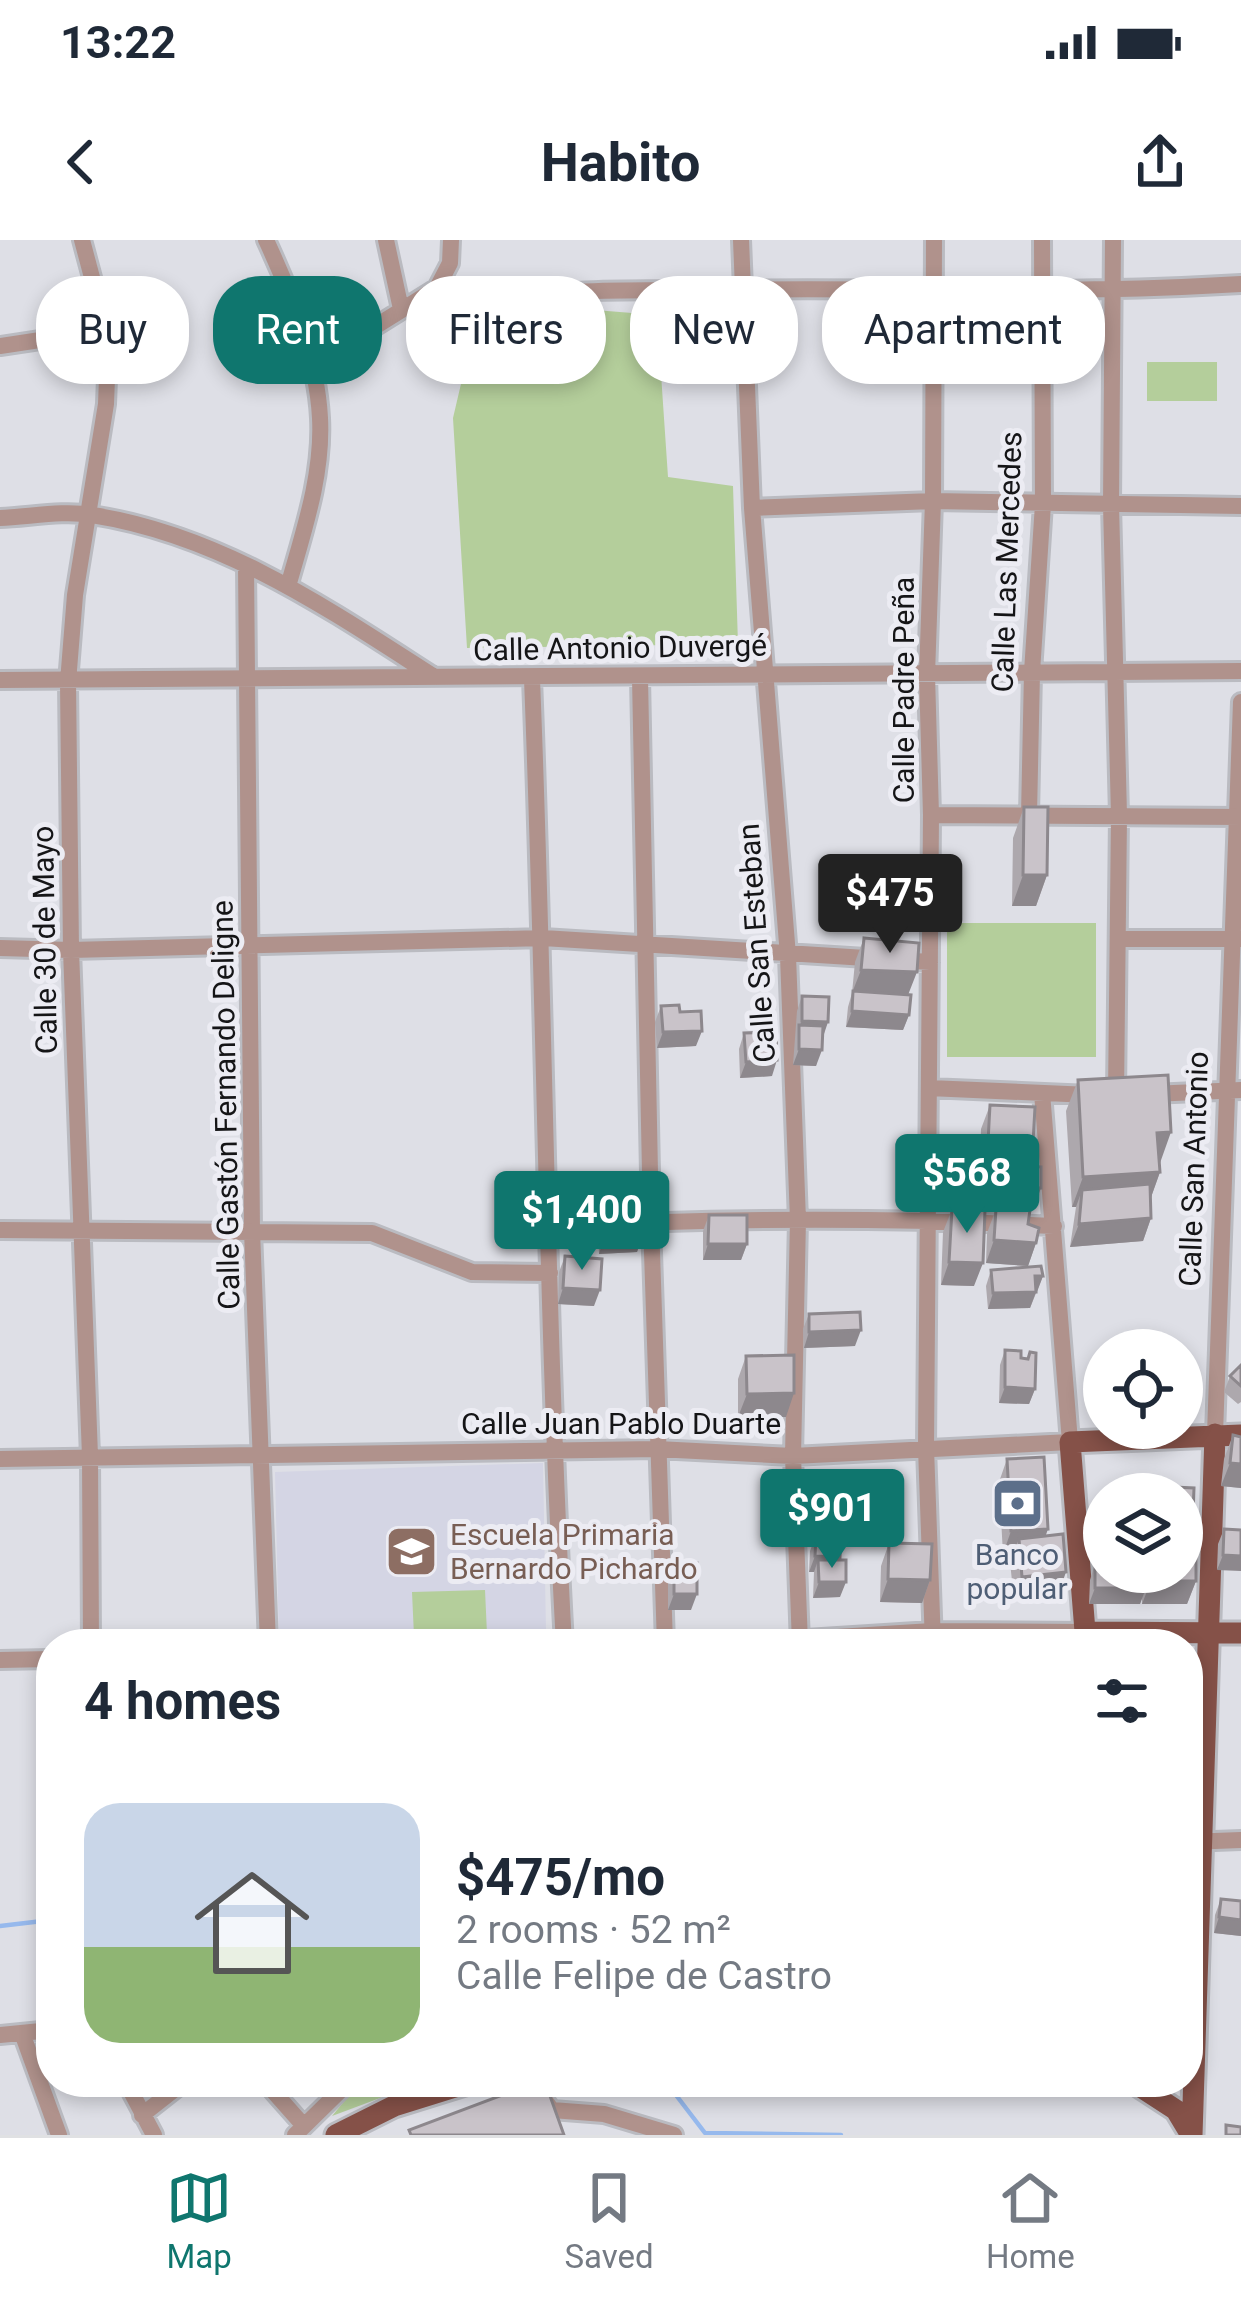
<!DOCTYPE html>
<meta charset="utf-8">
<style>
:root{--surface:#fff;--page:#f6f6f7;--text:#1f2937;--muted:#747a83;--line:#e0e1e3;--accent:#0f766e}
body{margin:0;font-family:Roboto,sans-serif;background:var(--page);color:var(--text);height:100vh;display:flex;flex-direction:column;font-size:45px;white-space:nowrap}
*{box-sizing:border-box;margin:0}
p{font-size:39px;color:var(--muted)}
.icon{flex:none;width:66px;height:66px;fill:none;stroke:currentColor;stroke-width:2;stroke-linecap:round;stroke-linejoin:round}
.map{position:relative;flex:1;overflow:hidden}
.side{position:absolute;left:36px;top:1389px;width:1167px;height:468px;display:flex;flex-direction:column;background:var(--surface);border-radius:48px;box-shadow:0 6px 18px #0003}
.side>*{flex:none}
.hud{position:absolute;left:36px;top:36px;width:1170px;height:108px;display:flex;gap:24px}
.tools{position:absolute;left:1083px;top:1089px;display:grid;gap:24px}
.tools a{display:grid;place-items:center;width:120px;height:120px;border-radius:50%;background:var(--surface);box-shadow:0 6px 18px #0003;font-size:60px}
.price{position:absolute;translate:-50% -102px;padding:0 27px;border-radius:12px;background:var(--accent);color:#fff;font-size:39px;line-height:78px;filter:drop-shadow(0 3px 6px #0008)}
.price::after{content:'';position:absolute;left:50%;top:72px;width:36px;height:27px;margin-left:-18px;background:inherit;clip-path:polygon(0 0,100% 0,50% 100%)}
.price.active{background:#222;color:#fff}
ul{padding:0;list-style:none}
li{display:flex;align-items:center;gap:36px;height:300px;padding:0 48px}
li+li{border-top:3px solid var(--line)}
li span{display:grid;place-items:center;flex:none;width:336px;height:240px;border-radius:36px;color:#555}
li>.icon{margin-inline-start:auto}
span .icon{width:144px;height:144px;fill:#fffc;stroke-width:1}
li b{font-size:51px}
h2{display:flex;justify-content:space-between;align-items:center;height:144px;padding:0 48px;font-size:51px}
.pill{padding:0 42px;border-radius:48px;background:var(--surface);box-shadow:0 6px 18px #0003;font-size:42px;line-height:108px}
.pill.active{background:var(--accent);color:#fff}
.status{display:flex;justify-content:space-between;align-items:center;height:84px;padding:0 60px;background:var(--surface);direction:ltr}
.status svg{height:33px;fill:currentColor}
header{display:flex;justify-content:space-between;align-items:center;height:156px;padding:0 48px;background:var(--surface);font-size:54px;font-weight:700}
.menu{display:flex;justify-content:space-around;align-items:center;height:168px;border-top:3px solid var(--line);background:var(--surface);font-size:33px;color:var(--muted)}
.menu a{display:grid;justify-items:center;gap:6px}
.menu .active{color:var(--accent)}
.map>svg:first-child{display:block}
.built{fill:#d4d5e4}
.green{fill:#b4ce9b}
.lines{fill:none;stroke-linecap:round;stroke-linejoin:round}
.stream{stroke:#96b9ed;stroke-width:4.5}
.minor-casing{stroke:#babbc1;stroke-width:22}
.major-casing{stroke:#babbc1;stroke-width:27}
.minor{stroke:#b0928c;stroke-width:16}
.major{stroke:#855148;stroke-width:21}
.wall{fill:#ada8ad}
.shaded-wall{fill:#8d888d}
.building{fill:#c9c3c9;stroke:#8d888d;stroke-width:3}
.labels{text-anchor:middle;stroke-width:10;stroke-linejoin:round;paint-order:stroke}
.street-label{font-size:30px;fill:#151517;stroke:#ececf3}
.education-label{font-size:30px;fill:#785e54;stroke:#ececf3;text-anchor:start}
.service-label{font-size:30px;fill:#4e5e75;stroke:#ececf3}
</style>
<div class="status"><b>13:22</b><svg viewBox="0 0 49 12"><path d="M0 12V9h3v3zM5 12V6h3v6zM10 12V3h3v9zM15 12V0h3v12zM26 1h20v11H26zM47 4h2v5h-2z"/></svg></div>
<header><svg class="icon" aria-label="back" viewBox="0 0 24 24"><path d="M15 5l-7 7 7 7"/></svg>Habito<svg class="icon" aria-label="share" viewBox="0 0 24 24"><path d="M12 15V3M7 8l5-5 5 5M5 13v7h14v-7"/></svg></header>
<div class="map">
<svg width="1241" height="1895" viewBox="0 0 1241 1895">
<rect width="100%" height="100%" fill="#dedfe6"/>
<path class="built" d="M 543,1223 L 546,1392 L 279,1401 L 275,1232 Z"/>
<path class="green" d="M 570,68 L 657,75 L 668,237 L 733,246 L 738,404 L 467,408 L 453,178 L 464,131 L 484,94 Z
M 1147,122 L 1217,122 L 1217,161 L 1147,161 Z
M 947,683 L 1096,683 L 1096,817 L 947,817 Z
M 485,1350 L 487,1394 L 414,1396 L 412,1352 Z
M 360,1842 L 423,1842 L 332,1876 Z"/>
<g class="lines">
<path class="stream" d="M 0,1686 L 51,1680
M 666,1842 L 705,1893 L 841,1895"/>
<defs>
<path id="minor" d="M 82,0 L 106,90 L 108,112 L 106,164 L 75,355 L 68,442 L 71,710 L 90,1216 L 91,1404
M 266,0 C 291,54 317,118 320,178 C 323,234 304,290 289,343
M 386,0 L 401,69
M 741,0 L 752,268 L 788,716 L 798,980 L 793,1216 L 800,1404
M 1113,0 L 1111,265 L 1119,575 L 1116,856
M 489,70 C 556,44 635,52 707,50 C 885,47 1063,55 1241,44
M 0,106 L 106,90
M 312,126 L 437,48 L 450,23 L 451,0
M 752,268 L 933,261 L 1241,266
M 0,278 C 29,277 63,270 92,275 C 221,295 327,368 433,436
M 246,325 L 252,991 L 268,1404
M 640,438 L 651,982 L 665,1404
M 532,439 C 545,761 546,1083 564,1404
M 0,440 L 1241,431
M 931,575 L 1241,577
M 1029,575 L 1032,432 L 1043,264 L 1042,0
M 1118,699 L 1241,699
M 0,708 L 71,710 L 543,698 L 930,722
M 929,848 L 1090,855
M 1152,854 L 1241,850
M 549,987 C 718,978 886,977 1054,986
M 0,990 L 372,993 L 472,1032 L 550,1033
M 1215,1194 L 1241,462
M 0,1219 L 657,1209 L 793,1216 L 1070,1202 L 1042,853
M 725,1404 L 932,1391 L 1085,1392
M 933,1404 L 926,1208 L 931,575 L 927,435 L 933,261 L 934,0
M 0,1420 L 51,1419
M 1188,1602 L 1241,1600
M 22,1793 L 59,1895
M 0,1795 L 51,1790
M 126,1842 L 154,1895
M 265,1842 L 304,1886
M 531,1842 L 552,1870 L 604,1874 L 674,1895
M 142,1875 L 184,1842
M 295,1895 L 349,1842"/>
<path id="major" d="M 1085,1392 L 1241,1393
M 1086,1404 L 1070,1202 L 1241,1195
M 1133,1842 L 1176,1870 L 1191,1895
M 336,1895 L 394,1866 L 471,1842
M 1192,1895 L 1215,1194"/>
</defs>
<use href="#minor" class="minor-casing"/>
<use href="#major" class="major-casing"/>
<use href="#minor" class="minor"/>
<use href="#major" class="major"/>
</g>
<path class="wall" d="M 1024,567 L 1047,635 L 1036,666 L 1012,666 L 1013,598 Z
M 864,698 L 908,754 L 909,775 L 903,790 L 846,787 L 848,767 L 852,753 L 855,722 Z
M 802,756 L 822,797 L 816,826 L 793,825 L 797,771 Z
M 661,766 L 680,772 L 696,806 L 657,808 L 655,782 Z
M 744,793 L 772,836 L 740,838 L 739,809 Z
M 1078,840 L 1160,923 L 1160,932 L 1151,957 L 1151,978 L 1143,1001 L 1070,1007 L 1076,967 L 1072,967 L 1066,871 Z
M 990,865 L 1025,926 L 1035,964 L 982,963 L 983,941 L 988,925 L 980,925 L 981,889 Z
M 952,969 L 974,1046 L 941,1045 L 943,992 Z
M 996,969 L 1028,984 L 1036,1003 L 1028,1026 L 986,1023 L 987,993 Z
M 709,975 L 747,1004 L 741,1020 L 703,1020 L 703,991 Z
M 604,978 L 642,997 L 637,1012 L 599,1014 L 598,994 Z
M 565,1016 L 594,1066 L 558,1064 L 559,1032 Z
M 991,1030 L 1043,1036 L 1030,1068 L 988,1069 L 986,1046 Z
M 809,1074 L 855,1106 L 804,1108 L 803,1089 Z
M 1005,1110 L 1021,1118 L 1035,1149 L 1029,1164 L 999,1163 L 1000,1125 Z
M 746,1116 L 786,1177 L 738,1177 L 738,1139 Z
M 1241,1125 L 1241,1162 L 1238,1164 L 1224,1152 L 1230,1136 Z
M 1233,1195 L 1241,1197 L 1241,1248 L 1221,1246 L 1224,1219 Z
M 1007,1219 L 1045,1296 L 1058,1355 L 1014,1360 L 1010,1322 L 1013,1313 L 1003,1314 L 999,1242 Z
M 1151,1246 L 1194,1248 L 1191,1278 L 1196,1279 L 1193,1305 L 1196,1305 L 1196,1341 L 1187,1364 L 1142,1364 L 1142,1357 L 1140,1364 L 1089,1364 L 1090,1340 L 1095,1324 L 1104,1325 L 1104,1332 L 1182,1332 L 1182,1254 L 1148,1254 Z
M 1224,1289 L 1241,1290 L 1217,1330 L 1218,1304 Z
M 816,1295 L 839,1320 L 840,1357 L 813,1358 L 814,1332 L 809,1332 L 810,1311 Z
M 889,1303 L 930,1340 L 922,1363 L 880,1362 L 881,1326 Z
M 674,1323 L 691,1370 L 668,1370 L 668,1339 Z
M 1221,1659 L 1241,1661 L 1241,1696 L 1214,1693 L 1215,1675 Z"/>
<path class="shaded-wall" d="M 1023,635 L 1047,635 L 1036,666 L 1012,666 Z
M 861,730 L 917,732 L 908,755 L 852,753 Z
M 852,771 L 909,775 L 903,790 L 846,787 Z
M 802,781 L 828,782 L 823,797 L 799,786 Z
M 702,791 L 696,806 L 657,808 L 663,792 Z
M 799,809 L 822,810 L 816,826 L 793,825 Z
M 777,820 L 772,836 L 740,838 L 746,822 Z
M 1171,892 L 1160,923 L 1157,893 Z
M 988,902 L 1033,903 L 1025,927 L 980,925 Z
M 1160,932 L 1149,963 L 1082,950 L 1076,967 L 1072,967 L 1083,937 Z
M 988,947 L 1041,948 L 1035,964 L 982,963 Z
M 1151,978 L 1143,1001 L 1070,1007 L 1079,984 Z
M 642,997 L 637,1012 L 599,1014 L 604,998 Z
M 994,1000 L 1036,1003 L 1028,1026 L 986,1023 Z
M 708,1004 L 747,1004 L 741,1020 L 703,1020 Z
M 949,1022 L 983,1023 L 974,1046 L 941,1045 Z
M 1035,1036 L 1043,1036 L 1037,1052 L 1029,1052 Z
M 563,1048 L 600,1050 L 594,1066 L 558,1064 Z
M 1036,1052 L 1030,1068 L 988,1069 L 993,1053 Z
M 861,1090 L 855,1106 L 804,1108 L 809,1092 Z
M 1005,1147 L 1035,1149 L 1029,1164 L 999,1163 Z
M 794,1153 L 786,1177 L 738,1177 L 747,1154 Z
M 1230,1223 L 1241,1224 L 1241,1248 L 1221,1246 Z
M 1048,1289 L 1040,1312 L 1019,1299 L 1013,1313 L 1003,1314 L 1011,1291 Z
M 1223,1315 L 1241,1316 L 1241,1331 L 1217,1330 Z
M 815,1316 L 840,1317 L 834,1333 L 818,1320 L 814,1332 L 809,1332 Z
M 1066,1332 L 1058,1355 L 1014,1360 L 1022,1337 Z
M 888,1339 L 930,1340 L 922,1363 L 880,1362 Z
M 1151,1341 L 1196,1341 L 1187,1364 L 1142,1364 Z
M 819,1342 L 846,1342 L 840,1357 L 813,1358 Z
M 1095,1348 L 1146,1348 L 1140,1364 L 1089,1364 Z
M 674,1354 L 697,1354 L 691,1370 L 668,1370 Z
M 1219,1677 L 1241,1680 L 1241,1696 L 1214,1693 Z"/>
<path class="building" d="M 1024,567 L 1048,567 L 1047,635 L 1023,635 Z
M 864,698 L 919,703 L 917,732 L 861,730 Z
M 853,751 L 911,755 L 909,775 L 852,771 Z
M 802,756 L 829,757 L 828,782 L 802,781 Z
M 679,765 L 680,772 L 701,771 L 702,791 L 663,792 L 661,766 Z
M 799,785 L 823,786 L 822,810 L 799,809 Z
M 776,792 L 777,820 L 746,822 L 744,793 Z
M 1168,835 L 1171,892 L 1157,893 L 1160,932 L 1083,937 L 1078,840 Z
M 990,865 L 1035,867 L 1033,903 L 988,902 Z
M 988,925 L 1041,927 L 1041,948 L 988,947 Z
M 1150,944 L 1151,978 L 1079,984 L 1082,950 Z
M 952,969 L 985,970 L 983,1023 L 949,1022 Z
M 996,969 L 1030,970 L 1028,984 L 1039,988 L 1036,1003 L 994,1000 Z
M 709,975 L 747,975 L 747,1004 L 708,1004 Z
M 642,977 L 642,997 L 604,998 L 604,978 Z
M 565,1016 L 602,1019 L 600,1050 L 563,1048 Z
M 1041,1026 L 1043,1036 L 1035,1036 L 1036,1052 L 993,1053 L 991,1030 Z
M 860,1072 L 861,1090 L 809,1092 L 809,1074 Z
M 1005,1110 L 1021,1111 L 1021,1118 L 1028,1119 L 1030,1112 L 1036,1113 L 1035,1149 L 1005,1147 Z
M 794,1115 L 794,1153 L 747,1154 L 746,1116 Z
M 1241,1125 L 1241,1146 L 1230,1136 Z
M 1233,1195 L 1241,1197 L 1241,1224 L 1230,1223 Z
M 1044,1217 L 1048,1289 L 1011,1291 L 1007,1219 Z
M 1151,1246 L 1194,1248 L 1193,1275 L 1182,1274 L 1182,1254 L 1151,1254 Z
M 1182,1278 L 1196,1279 L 1193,1305 L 1182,1305 Z
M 1224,1289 L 1241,1290 L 1241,1316 L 1223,1315 Z
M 1063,1294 L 1066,1332 L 1022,1337 L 1019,1299 Z
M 816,1295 L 841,1297 L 840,1317 L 815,1316 Z
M 889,1303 L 932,1304 L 930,1340 L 888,1339 Z
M 1182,1305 L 1196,1305 L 1196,1341 L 1151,1341 L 1151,1332 L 1182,1332 Z
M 818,1320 L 846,1320 L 846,1342 L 819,1342 Z
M 674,1323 L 697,1323 L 697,1354 L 674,1354 Z
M 1095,1324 L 1104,1325 L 1104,1332 L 1146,1332 L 1146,1348 L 1095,1348 Z
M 1221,1659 L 1241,1661 L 1241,1680 L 1219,1677 Z
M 537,1842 L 545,1842 L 564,1895 L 411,1895 L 409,1890 Z
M 1226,1885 L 1241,1887 L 1241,1895 L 1226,1895 Z"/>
<defs>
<symbol id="bank-square" viewBox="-11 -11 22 22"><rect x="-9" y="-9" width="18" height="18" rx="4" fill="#5c6f8a" stroke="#ececf3"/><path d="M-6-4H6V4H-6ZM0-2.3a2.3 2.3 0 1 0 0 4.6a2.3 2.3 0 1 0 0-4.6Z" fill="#fff"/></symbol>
<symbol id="school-square" viewBox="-11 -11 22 22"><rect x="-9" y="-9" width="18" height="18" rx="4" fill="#8d6e63" stroke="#ececf3"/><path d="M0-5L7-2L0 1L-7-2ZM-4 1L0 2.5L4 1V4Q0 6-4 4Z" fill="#fff"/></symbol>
</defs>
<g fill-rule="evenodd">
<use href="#bank-square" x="988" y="1234" width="59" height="59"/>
<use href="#school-square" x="382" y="1282" width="59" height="59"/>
</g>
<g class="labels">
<g class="street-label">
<text transform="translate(1007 322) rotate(-88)" y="10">Calle Las Mercedes</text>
<text transform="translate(620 408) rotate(-1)" y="10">Calle Antonio Duvergé</text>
<text transform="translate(904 450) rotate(-90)" y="10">Calle Padre Peña</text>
<text transform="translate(45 700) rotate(-91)" y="10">Calle 30 de Mayo</text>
<text transform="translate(757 703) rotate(-94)" y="10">Calle San Esteban</text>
<text transform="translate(226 865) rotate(-91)" y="10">Calle Gastón Fernando Deligne</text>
<text transform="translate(1194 929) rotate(-88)" y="10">Calle San Antonio</text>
<text x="621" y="1194">Calle Juan Pablo Duarte</text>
</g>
<g class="education-label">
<text x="450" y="1305">Escuela Primaria<tspan x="450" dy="34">Bernardo Pichardo</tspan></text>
</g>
<g class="service-label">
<text x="1017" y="1325">Banco<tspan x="1017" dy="34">popular</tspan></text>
</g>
</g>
</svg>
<div class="tools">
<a><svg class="icon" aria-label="locate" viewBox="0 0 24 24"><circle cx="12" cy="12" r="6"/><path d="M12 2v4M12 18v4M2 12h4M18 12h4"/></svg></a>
<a><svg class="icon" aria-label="layers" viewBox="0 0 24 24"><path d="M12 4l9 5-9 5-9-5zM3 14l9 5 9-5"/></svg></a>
</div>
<b class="price active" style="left:890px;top:716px">$475</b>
<b class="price" style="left:967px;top:996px">$568</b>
<b class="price" style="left:582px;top:1033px">$1,400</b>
<b class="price" style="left:832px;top:1331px">$901</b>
<div class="hud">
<a class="pill">Buy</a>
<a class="pill active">Rent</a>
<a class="pill">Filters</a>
<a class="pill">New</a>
<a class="pill">Apartment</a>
</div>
<section class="side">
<h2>4 homes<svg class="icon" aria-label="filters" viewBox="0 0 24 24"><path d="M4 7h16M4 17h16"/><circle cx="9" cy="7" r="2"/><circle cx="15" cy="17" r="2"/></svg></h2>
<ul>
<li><span style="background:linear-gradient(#c9d6e8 60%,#8fb573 0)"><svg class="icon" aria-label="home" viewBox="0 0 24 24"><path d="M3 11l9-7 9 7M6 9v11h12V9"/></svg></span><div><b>$475/mo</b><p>2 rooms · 52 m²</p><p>Calle Felipe de Castro</p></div></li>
</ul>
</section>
</div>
<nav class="menu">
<a class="active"><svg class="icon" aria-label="map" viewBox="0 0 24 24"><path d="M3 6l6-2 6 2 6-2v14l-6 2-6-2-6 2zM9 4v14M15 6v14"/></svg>Map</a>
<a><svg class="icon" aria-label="saved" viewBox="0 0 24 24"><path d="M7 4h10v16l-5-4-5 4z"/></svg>Saved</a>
<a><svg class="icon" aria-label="home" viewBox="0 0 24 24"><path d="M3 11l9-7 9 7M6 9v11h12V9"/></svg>Home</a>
</nav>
